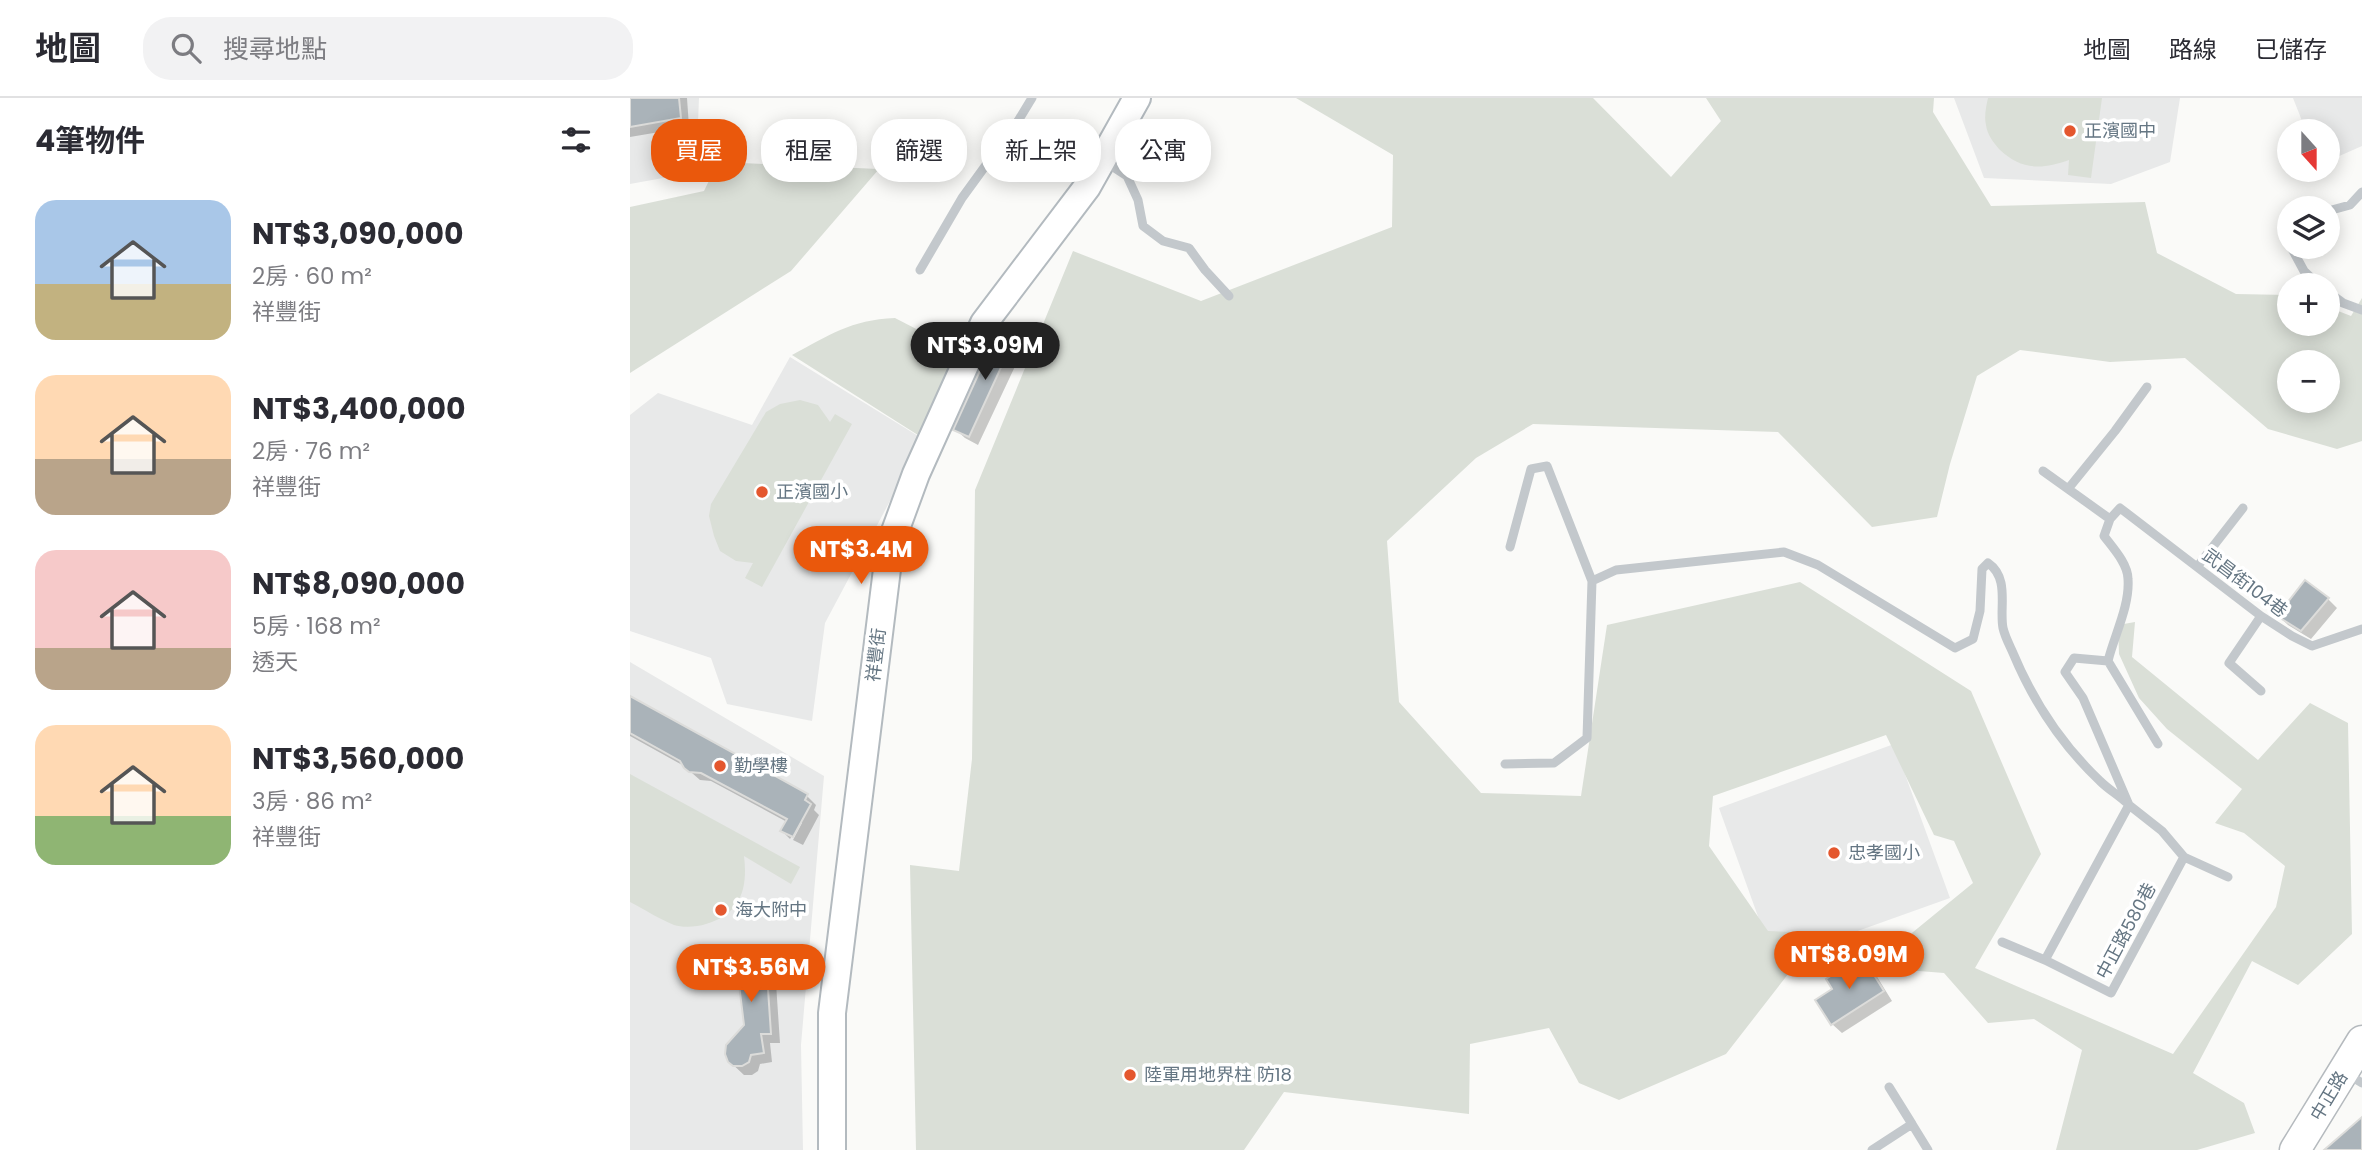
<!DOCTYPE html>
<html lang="zh-TW">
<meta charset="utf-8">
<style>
:root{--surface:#fff;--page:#f2f2f3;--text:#2b2b33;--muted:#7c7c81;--line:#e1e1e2;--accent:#ea580c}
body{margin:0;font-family:Poppins,"Noto Sans TC",sans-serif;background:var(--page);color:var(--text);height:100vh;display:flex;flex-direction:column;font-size:26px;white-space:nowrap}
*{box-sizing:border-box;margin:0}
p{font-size:23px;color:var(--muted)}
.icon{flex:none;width:38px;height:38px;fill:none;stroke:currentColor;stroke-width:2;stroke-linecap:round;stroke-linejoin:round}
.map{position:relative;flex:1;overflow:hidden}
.side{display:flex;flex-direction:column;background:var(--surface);width:630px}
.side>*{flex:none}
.guide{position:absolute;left:21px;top:21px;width:665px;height:63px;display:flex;gap:14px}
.needle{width:46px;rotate:159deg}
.controls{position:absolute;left:1647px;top:21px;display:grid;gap:14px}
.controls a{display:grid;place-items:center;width:63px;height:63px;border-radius:50%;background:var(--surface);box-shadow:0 4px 18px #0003;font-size:35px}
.price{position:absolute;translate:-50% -60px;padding:0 16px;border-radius:24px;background:var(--accent);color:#fff;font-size:23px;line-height:46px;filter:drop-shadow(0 2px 4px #0008)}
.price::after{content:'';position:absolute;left:50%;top:42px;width:21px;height:16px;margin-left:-10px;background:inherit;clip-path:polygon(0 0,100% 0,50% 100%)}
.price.selected{background:#222;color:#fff}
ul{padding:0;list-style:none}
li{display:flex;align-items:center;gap:21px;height:175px;padding:0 35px}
li span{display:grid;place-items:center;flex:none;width:196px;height:140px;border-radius:21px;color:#555}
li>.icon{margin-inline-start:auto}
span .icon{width:84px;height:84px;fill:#fffc;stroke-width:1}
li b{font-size:30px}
h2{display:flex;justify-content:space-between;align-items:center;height:84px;padding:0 35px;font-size:30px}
.pill{padding:0 24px;border-radius:28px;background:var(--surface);box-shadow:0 4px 18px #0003;font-size:24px;line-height:63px}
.pill.selected{background:var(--accent);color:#fff}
header{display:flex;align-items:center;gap:42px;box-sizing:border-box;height:98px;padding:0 35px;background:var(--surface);border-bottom:2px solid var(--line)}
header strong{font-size:33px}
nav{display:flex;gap:38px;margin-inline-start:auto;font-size:24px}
.search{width:490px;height:63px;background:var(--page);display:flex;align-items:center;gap:18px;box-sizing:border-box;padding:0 24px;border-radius:28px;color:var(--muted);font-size:26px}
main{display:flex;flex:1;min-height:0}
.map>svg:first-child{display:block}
.built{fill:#e8e9e9}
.green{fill:#dadfd7;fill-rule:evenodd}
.shadow{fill:#0003}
.building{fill:#aab3b9;stroke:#dcdcda;stroke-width:2}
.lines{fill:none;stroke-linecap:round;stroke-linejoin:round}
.secondary-casing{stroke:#b3babf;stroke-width:30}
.primary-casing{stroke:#b5babe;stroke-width:33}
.lane{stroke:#c3c8cc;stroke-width:9}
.secondary{stroke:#fff;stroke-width:26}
.primary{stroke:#fff;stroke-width:30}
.poi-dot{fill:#e4572e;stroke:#fff;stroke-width:2.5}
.labels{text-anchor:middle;stroke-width:7;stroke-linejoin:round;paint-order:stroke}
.poi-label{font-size:18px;fill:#657683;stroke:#fff;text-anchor:start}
.street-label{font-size:18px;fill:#657683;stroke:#fff}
</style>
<header>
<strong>地圖</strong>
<div class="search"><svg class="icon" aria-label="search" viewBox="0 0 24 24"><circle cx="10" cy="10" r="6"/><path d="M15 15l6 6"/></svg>搜尋地點</div>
<nav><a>地圖</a><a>路線</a><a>已儲存</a></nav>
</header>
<main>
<section class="side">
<h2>4筆物件<svg class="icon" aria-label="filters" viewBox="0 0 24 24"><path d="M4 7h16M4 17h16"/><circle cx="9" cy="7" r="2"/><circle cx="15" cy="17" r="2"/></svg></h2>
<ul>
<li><span style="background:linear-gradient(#a9c7e8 60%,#c2b280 0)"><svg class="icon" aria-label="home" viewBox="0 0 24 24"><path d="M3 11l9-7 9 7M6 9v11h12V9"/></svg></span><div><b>NT$3,090,000</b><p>2房 · 60 m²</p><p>祥豐街</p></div></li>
<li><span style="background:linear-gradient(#ffd9b3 60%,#b9a48a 0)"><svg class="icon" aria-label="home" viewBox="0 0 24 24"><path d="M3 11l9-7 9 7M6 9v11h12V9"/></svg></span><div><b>NT$3,400,000</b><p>2房 · 76 m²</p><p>祥豐街</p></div></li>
<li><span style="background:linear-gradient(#f6c9c9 70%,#b9a48a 0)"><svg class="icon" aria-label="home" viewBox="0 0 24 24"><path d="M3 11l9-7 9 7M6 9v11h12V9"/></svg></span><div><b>NT$8,090,000</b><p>5房 · 168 m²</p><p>透天</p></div></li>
<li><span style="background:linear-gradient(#ffd9b3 65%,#8fb573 0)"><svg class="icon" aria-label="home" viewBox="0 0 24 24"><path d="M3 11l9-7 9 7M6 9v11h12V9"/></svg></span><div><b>NT$3,560,000</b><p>3房 · 86 m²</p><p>祥豐街</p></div></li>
</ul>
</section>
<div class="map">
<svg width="1732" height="1052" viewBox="0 0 1732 1052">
<rect width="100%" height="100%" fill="#fafaf8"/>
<path class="built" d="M 0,0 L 69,0 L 66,74 L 0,86 Z
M 1324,0 L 1550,0 L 1540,64 L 1481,86 L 1354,80 Z
M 1663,0 L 1732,0 L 1732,48 L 1698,63 L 1698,33 L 1676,33 Z
M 160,259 L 293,341 L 195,525 L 182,623 L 97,606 L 81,560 L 0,533 L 0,317 L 28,295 L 122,327 Z
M 0,564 L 194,678 L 171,947 L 173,1052 L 0,1052 Z
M 1264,646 L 1320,800 L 1144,863 L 1089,710 Z"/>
<path class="green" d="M 666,0 L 963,0 L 1041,79 L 1091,23 L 1076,0 L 1304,0 L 1303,14 L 1361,108 L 1515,104 L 1527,155 L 1606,196 L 1659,197 L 1659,226 L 1698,226 L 1698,209 L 1721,218 L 1732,200 L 1732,343 L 1707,351 L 1638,331 L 1555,260 L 1480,264 L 1390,252 L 1347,278 L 1320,366 L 1307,419 L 1242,429 L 1148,334 L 903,326 L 846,360 L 757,443 L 769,604 L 851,695 L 951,698 L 977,527 L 1170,484 L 1341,593 L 1411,756 L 1345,870 L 1543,956 L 1646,809 L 1655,768 L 1614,735 L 1585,725 L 1612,691 L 1537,631 L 1509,600 L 1489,556 L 1488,527 L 1505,524 L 1502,559 L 1628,662 L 1680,605 L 1718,625 L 1722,836 L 1668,887 L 1622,863 L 1563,975 L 1614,1005 L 1625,1035 L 1567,1052 L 1426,1052 L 1452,952 L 1404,921 L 1358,925 L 1314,875 L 1276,872 L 1277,839 L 1343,785 L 1324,743 L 1304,737 L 1256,637 L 1083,698 L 1079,748 L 1138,833 L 1190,835 L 1096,956 L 989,1002 L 949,985 L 919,930 L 840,946 L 839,1016 L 654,994 L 614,1052 L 286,1052 L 280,767 L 329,773 L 342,661 L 345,392 L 443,153 L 571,203 L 762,129 L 763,57 ZM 1659,264 L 1698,264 L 1698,303 L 1659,303 Z
M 1358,0 L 1472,0 L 1461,80 L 1438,77 L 1439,62 C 1411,72 1391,72 1369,51 C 1363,44 1357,36 1356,27 C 1354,19 1356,9 1358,0 Z
M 88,64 L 249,71 L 161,173 L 0,275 L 0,109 L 74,93 Z
M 265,220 L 325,251 L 325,273 L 291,339 L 162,257 C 200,237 220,222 265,220 Z
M 170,302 L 188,307 L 200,324 L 205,316 L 222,326 L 132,489 L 115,480 L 123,465 L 106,463 L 90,453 L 84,438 L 79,418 L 81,406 L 136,314 L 150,306 Z
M 0,676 L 170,769 L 161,786 L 114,758 C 118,790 111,816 76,826 C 67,829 53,830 44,827 C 29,821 14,811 0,804 Z"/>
<path class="shadow" d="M 0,0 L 57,0 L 59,29 L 0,39 Z
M 370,233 L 389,242 L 398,251 L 393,262 L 389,260 L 348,347 L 335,340 L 325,331 Z
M 1698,501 L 1707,510 L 1681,541 L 1658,527 L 1649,518 Z
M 0,600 L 177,698 L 186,707 L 184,712 L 189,717 L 173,747 L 163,742 L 172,725 L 170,724 L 160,741 L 152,733 L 157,724 L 81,683 L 70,682 L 54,668 L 0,638 Z
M 147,857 L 156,866 L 158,883 L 146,885 L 150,945 L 140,945 L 142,964 L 130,966 L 128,973 L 122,977 L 114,977 L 99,963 L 116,928 L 111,887 L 104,888 L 95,879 Z
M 1232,860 L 1241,869 L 1262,903 L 1212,935 L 1202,926 L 1205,892 Z"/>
<path class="building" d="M 0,0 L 49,0 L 51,20 L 0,29 Z
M 369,231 L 390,241 L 383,254 L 379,252 L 339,339 L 323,332 Z
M 1675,482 L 1699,500 L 1671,533 L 1647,518 Z
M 0,598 L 178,696 L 175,702 L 181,706 L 163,739 L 150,733 L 157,721 L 71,675 L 59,674 L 54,670 L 50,663 L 0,635 Z
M 148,855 L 150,875 L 137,876 L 141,936 L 131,936 L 134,955 L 121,957 L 119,964 L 112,968 L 103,968 L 98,964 L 95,956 L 96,947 L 114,927 L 108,878 L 93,880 L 91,861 Z
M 1232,858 L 1254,893 L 1201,927 L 1185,902 L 1202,891 L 1196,881 Z
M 1732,1019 L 1732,1052 L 1694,1052 Z"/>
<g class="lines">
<defs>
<path id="secondary" d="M 202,1052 L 202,915 L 260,447 L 286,376 L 354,225 L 457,89 L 507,0"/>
<path id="primary" d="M 1665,1052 L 1732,943"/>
</defs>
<use href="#secondary" class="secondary-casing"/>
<use href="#primary" class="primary-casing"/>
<path class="lane" d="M 474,63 L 497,78 L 508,102 L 513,128 L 533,143 L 559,150 L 575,172 L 599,198
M 1698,113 L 1720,107 L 1732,94
M 1661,149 L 1674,173 L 1689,187
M 290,172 L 332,100 L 388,23 L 402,0
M 1698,194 L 1713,205 L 1732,212
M 1413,373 L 1480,421
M 1438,391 L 1485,333 L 1517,289
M 880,449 L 901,371 L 917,368 L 962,483 L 986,472 L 1154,454 L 1188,467 L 1325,550 L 1343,541 L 1350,513 L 1352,471 L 1358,465 C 1380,480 1369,510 1373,530 C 1375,539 1380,548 1383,555 C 1403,603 1433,648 1470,683 C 1479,692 1490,698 1499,707 L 1415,862
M 1567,469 L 1613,410
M 1478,563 L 1528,646
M 1631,593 L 1599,565 L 1631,518
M 875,666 L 924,665 L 957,640 L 962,483
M 1598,779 L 1554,759 L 1532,733 L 1499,707 L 1453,600 L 1435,574 L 1444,560 L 1478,563 C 1484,538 1500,508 1498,481 C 1498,466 1483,450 1474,438 L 1480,421 L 1490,410 L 1631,518 L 1662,538 L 1682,548 L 1732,531
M 1372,844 L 1415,862 L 1481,895 L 1554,759
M 1717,976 L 1732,985
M 1259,989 L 1282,1026
M 1242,1052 L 1282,1026 L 1298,1052"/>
<use href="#secondary" class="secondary"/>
<use href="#primary" class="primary"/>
</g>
<g class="poi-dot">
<circle cx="1440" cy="33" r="7"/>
<circle cx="132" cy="394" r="7"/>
<circle cx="90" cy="668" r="7"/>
<circle cx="1204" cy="755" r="7"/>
<circle cx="91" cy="812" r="7"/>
<circle cx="500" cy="977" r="7"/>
</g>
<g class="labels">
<g class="poi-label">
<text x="1454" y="39">正濱國中</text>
<text x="146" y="400">正濱國小</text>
<text x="104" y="674">勤學樓</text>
<text x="1218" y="761">忠孝國小</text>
<text x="105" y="818">海大附中</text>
<text x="514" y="983">陸軍用地界柱 防18</text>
</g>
<g class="street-label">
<text transform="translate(1615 485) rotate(37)" y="6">武昌街104巷</text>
<text transform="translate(246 557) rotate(-83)" y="6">祥豐街</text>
<text transform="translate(1496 833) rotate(-62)" y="6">中正路580巷</text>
<text transform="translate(1699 998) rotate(-59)" y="6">中正路</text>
</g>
</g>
</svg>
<div class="controls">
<a><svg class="needle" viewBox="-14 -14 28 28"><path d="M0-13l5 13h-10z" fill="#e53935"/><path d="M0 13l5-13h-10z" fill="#7c7c81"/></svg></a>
<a><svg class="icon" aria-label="layers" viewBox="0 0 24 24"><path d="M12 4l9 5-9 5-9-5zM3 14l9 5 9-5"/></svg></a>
<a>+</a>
<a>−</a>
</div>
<b class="price selected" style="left:355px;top:284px">NT$3.09M</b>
<b class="price" style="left:231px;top:488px">NT$3.4M</b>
<b class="price" style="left:1219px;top:893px">NT$8.09M</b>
<b class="price" style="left:121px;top:906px">NT$3.56M</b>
<div class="guide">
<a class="pill selected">買屋</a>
<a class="pill">租屋</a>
<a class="pill">篩選</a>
<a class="pill">新上架</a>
<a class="pill">公寓</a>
</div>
</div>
</main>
